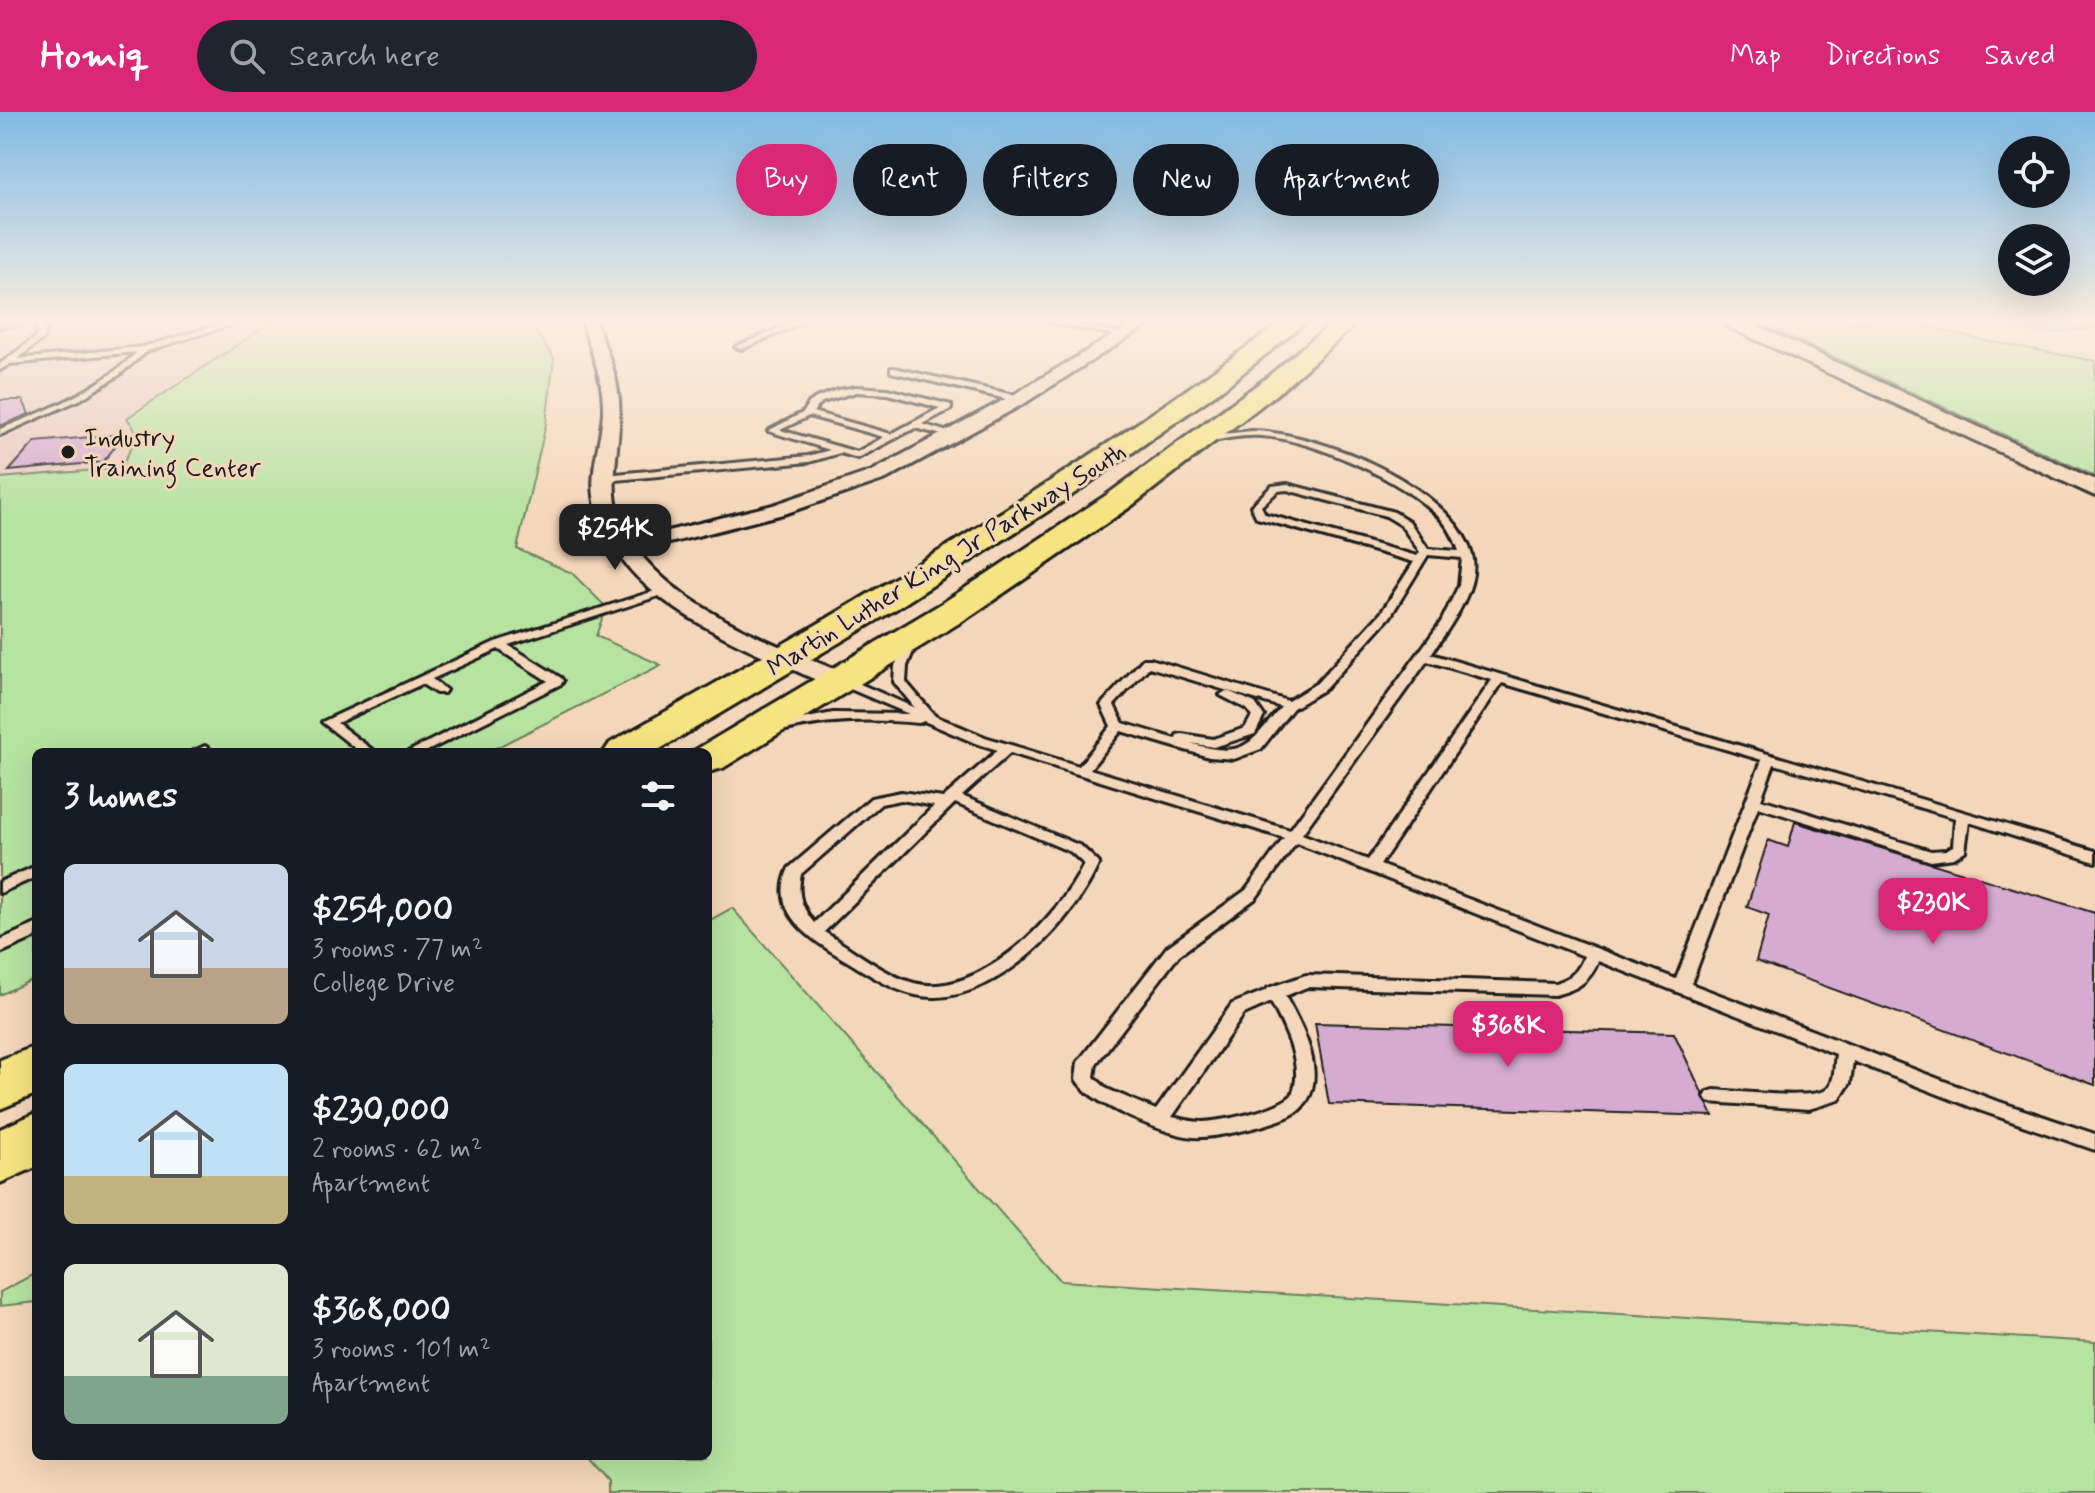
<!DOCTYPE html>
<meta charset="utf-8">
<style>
:root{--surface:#171b24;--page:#20242c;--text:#f1f3f6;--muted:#9ea1a6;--accent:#db2777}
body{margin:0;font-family:Mynerve,sans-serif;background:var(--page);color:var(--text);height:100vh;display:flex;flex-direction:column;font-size:30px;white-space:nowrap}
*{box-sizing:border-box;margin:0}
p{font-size:26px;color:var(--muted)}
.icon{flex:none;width:44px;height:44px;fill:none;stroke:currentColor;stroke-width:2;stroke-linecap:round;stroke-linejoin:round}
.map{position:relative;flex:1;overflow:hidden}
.drawer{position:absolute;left:32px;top:636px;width:680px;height:712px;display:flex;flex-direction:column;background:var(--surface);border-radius:12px;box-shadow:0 8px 32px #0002}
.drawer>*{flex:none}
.hud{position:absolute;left:736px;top:32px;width:760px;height:72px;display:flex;gap:16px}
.controls{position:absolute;left:1998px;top:24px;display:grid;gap:16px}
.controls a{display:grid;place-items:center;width:72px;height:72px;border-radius:50%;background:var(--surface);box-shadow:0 8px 32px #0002;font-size:40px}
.price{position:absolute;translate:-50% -68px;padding:0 18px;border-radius:16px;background:var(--accent);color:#fff;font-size:26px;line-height:52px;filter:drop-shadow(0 2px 4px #0008)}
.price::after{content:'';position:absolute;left:50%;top:48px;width:24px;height:18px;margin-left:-12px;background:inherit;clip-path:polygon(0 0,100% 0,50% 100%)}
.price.selected{background:#222;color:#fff}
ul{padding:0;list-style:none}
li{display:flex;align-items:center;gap:24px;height:200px;padding:0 32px}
li span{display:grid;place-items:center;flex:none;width:224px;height:160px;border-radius:12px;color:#555}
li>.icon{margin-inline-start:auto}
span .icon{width:96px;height:96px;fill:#fffc;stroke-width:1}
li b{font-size:34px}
h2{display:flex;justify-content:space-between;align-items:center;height:96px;padding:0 32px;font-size:34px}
.chip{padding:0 28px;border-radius:36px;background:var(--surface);box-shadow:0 8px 32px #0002;font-size:28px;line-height:72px}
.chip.selected{background:var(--accent);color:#fff}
header{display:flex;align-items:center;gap:48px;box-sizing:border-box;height:112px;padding:0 40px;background:var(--accent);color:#fff}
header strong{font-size:38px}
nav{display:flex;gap:44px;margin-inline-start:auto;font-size:28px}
.search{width:560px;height:72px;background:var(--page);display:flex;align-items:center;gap:20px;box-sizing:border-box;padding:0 28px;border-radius:44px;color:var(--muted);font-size:30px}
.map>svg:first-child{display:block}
.built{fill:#ebcac1}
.green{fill:#b7e3a1;stroke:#6a805e;stroke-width:2}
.water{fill:#84c5e5;stroke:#5a8195;stroke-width:2}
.building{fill:#d5abd1;stroke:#1c1c1c;stroke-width:2}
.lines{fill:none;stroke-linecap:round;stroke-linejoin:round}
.service-casing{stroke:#1c1c1c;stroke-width:6}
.minor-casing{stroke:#1c1c1c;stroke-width:6}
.tertiary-casing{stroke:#1c1c1c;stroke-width:6}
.trunk-casing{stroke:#1c1c1c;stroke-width:6}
.service{fill:#f4d7ba;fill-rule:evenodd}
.minor{fill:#f4d7ba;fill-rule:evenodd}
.tertiary{fill:#f4d7ba;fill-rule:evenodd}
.trunk{fill:#f6e381;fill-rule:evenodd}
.poi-dot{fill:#1c1c1c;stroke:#f4d7ba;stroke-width:3}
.labels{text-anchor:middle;stroke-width:6;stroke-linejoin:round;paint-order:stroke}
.far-poi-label{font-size:26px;fill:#1c1c1c;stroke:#f4d7ba;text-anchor:start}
.far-street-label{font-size:26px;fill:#1c1c1c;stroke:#f4d7ba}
</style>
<header>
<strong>Homiq</strong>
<div class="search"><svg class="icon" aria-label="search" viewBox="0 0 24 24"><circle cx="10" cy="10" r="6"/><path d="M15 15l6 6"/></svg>Search here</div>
<nav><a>Map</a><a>Directions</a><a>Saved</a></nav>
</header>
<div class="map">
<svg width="2095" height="1381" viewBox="0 0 2095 1381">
<rect width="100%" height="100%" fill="#f4d7ba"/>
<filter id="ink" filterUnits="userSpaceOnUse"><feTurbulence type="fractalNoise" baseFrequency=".0125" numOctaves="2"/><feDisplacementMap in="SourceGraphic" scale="16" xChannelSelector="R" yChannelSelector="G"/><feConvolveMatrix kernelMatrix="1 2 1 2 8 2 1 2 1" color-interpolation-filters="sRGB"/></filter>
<g filter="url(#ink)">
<path class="built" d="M 0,210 L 316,210 L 199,358 L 0,388 Z"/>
<path class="green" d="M 272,210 L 529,210 L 554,246 L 546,312 L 517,437 L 572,461 L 606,495 L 596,524 L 661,553 L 488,640 L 36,640 L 36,866 L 0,883 L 0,366 L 121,356 L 138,322 L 127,306 Z
M 1758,210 L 1909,210 L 1977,227 L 2095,249 L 2095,364 Z
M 732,796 L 1061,1169 L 2095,1230 L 2095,1381 L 608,1381 L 608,1369 L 586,1344 L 708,1344 L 708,809 Z
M 36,1161 L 36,1190 L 0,1194 L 0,1180 Z"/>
<path class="water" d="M 2000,210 L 2095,210 L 2095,216 L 2046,221 Z"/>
<path class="building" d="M 0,288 L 23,288 L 29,302 L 0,314 Z
M 125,322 L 103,350 L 9,359 L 35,330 Z
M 1795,710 L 2095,801 L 2095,973 L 1756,849 L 1769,803 L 1747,795 L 1768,728 L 1788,735 Z
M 1315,911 L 1674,921 L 1713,1004 L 1329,992 Z"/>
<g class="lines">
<defs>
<path id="service" d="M 28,210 L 0,215 L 0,211 Z
M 31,210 L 39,210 L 45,214 L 44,226 L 17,247 L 143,235 L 228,210 L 240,210 L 147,239 L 119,263 L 81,287 L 0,323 L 0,317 C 47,299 100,277 137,240 L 10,252 L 0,258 L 0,252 L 36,225 L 38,217 Z
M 794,210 L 804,210 L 742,237 L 735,235 Z
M 1048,210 L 1064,210 L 1130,223 L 1126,225 Z
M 894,256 L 1019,284 L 1023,287 L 1019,290 L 891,260 L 891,256 Z
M 856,275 L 887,277 L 951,293 L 951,297 L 922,312 L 958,323 L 954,326 L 915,316 L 858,346 L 840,341 L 809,350 L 605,369 L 600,366 L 605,363 L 808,344 L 830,338 L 768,319 L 804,300 L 809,291 L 816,286 L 838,278 ZM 856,280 L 887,282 L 940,296 L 891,322 L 813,300 L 822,290 ZM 809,304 L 884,325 L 857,340 L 780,318 Z
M 1252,319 C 1318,320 1452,373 1472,443 C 1481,475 1448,517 1431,542 L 2095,739 L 2095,750 L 1969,710 L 1965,739 L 1954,746 L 1931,749 L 1758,695 L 1691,872 L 1991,987 L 2095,1022 L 2095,1038 L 1979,998 L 1853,949 L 1850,971 L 1839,988 L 1809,997 L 1708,990 L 1705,985 L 1708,980 L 1714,978 C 1736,979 1811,988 1826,978 C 1836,971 1834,952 1836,942 L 1598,849 C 1589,871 1577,877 1555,883 L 1307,875 L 1285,884 C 1299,909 1320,947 1312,977 C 1310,986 1303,996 1295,1001 C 1278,1012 1214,1027 1194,1025 C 1166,1023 1089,992 1076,967 L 1078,950 L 1167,835 L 1246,778 L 1284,726 L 1010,641 L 962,684 L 1081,734 L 1099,751 C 1074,809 1003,883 936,885 C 905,886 878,868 852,852 C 819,832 766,804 789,756 L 871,686 L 901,680 L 943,686 L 998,638 L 975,631 L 924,609 L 919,611 C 872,607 828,607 782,619 L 777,618 L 776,615 L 777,612 L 833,601 L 909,602 L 836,571 L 834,568 L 836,565 L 844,565 L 915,596 L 894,570 L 895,554 L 905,530 L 907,528 L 915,528 L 917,530 L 907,554 L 906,570 L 935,604 L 985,625 L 1079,654 L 1111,614 L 1101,593 L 1143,547 L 1151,547 L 1288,589 L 1317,571 L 1381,501 L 1414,450 L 1257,406 L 1251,394 L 1272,374 L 1287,372 L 1394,400 L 1409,409 L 1428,437 L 1459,439 C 1454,425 1448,413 1437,403 C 1400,367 1314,328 1262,324 C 1243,323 1225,326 1207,331 L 1203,328 L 1222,322 ZM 1287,378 L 1386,404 L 1401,413 L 1420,440 L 1417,444 L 1265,402 L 1261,394 L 1278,379 ZM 1428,443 L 1462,446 L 1459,473 L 1441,510 L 1290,718 L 1090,657 L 1121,619 L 1209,645 L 1234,647 L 1261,637 L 1293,596 L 1325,577 L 1390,505 ZM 1427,549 L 1492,568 L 1368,748 L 1302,722 ZM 1149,555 L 1281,595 C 1249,634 1244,647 1190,631 L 1214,635 L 1255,622 L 1264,604 L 1255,591 L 1230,580 L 1226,579 L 1220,583 L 1247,597 L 1252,604 L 1245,616 L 1213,627 L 1182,622 L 1177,623 L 1176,627 L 1123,611 L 1114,593 ZM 1502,571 L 1762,648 L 1676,867 L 1380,753 ZM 1774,652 L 1955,706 L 1953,734 L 1946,738 L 1931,739 L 1761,687 ZM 901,688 L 934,694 L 814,811 C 801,794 797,783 801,762 L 881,692 ZM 955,691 L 1071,740 L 1084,752 C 1060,804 978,888 914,871 C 884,863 851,836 824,820 ZM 1296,731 L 1584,844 C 1579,859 1571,866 1555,871 L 1306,863 L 1268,876 L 1267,878 L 1232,892 L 1156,998 L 1107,977 L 1094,965 L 1096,952 L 1179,843 L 1256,786 ZM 1271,890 C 1284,915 1305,954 1292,983 C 1277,998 1224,1009 1203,1010 C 1192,1010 1182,1007 1172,1005 L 1244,902 Z
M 667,475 L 673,478 L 671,480 L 508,533 L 561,566 L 563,569 L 561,572 L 425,640 L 408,640 L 548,569 L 498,537 L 432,567 L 446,578 L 444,581 L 436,581 L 422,572 L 337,611 L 375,640 L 360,640 L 322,610 L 495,530 Z
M 205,634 L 214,640 L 192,640 Z
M 36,754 L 36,765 L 0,781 L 0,770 Z
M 36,812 L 36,825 L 0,841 L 0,828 Z"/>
<path id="minor" d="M 582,210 L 596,210 C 605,235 617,261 619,288 C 623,337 600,384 631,428 L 773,393 L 872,359 L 1013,283 L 1135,210 L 1152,210 L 1025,291 L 886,367 L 787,401 L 638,439 C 683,499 780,535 848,563 L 851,568 L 848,573 L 839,575 C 817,570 797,559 777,550 C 705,518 606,470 594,384 C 590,356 602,327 603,299 C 604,268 591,239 582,210 Z"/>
<path id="tertiary" d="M 1724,210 L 1748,210 L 2095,368 L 2095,384 L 1726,214 Z"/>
<path id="trunk" d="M 1281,210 L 1306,210 L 1224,276 L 1062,390 L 896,497 L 655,640 L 604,640 L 610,631 C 841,501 1068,368 1281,210 Z
M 1333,210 L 1358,210 L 1283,277 L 1130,395 L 969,505 L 723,656 L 708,660 L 708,640 L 692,640 L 944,490 L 1108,382 L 1265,267 Z
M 36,934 L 36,982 L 0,997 L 0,948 Z
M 36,1001 L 36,1055 L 0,1071 L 0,1017 Z"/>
</defs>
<use href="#service" class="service-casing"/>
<use href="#minor" class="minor-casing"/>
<use href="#tertiary" class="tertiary-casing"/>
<use href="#trunk" class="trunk-casing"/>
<use href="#service" class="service"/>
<use href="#minor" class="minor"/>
<use href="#tertiary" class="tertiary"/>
<use href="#trunk" class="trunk"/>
</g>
</g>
<linearGradient id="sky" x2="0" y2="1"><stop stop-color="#80bbe7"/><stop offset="0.52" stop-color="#faede0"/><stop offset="1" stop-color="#faede0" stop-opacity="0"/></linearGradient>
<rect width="2095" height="403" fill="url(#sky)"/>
<circle class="poi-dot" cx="68" cy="340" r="8"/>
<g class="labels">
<g class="far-poi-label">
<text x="84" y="334">Industry<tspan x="84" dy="30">Training Center</tspan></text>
</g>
<g class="far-street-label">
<text transform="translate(946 447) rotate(-32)" y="9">Martin Luther King Jr Parkway South</text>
</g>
</g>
</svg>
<div class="controls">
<a><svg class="icon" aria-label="locate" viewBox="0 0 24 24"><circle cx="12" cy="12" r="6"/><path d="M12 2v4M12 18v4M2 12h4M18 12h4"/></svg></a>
<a><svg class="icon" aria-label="layers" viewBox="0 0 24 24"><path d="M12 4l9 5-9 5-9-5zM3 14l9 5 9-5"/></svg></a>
</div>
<b class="price selected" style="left:615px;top:460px">$254K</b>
<b class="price" style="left:1933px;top:834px">$230K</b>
<b class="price" style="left:1508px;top:957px">$368K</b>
<div class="hud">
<a class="chip selected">Buy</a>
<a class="chip">Rent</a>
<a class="chip">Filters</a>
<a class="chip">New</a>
<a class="chip">Apartment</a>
</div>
<section class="drawer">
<h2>3 homes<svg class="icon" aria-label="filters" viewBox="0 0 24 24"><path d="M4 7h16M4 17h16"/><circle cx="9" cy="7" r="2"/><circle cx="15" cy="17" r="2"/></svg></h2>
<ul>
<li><span style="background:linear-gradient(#c9d6e8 65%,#b9a48a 0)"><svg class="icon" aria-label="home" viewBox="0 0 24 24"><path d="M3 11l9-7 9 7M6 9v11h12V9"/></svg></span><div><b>$254,000</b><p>3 rooms · 77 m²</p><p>College Drive</p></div></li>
<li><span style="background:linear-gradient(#bfe0f5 70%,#c2b280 0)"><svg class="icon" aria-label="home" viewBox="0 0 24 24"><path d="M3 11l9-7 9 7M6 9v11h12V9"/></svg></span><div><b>$230,000</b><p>2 rooms · 62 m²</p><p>Apartment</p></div></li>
<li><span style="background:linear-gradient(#dfe7d0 70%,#7fa58c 0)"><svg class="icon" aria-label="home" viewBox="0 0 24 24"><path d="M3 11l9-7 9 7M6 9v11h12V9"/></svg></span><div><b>$368,000</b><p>3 rooms · 101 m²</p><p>Apartment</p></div></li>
</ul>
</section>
</div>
